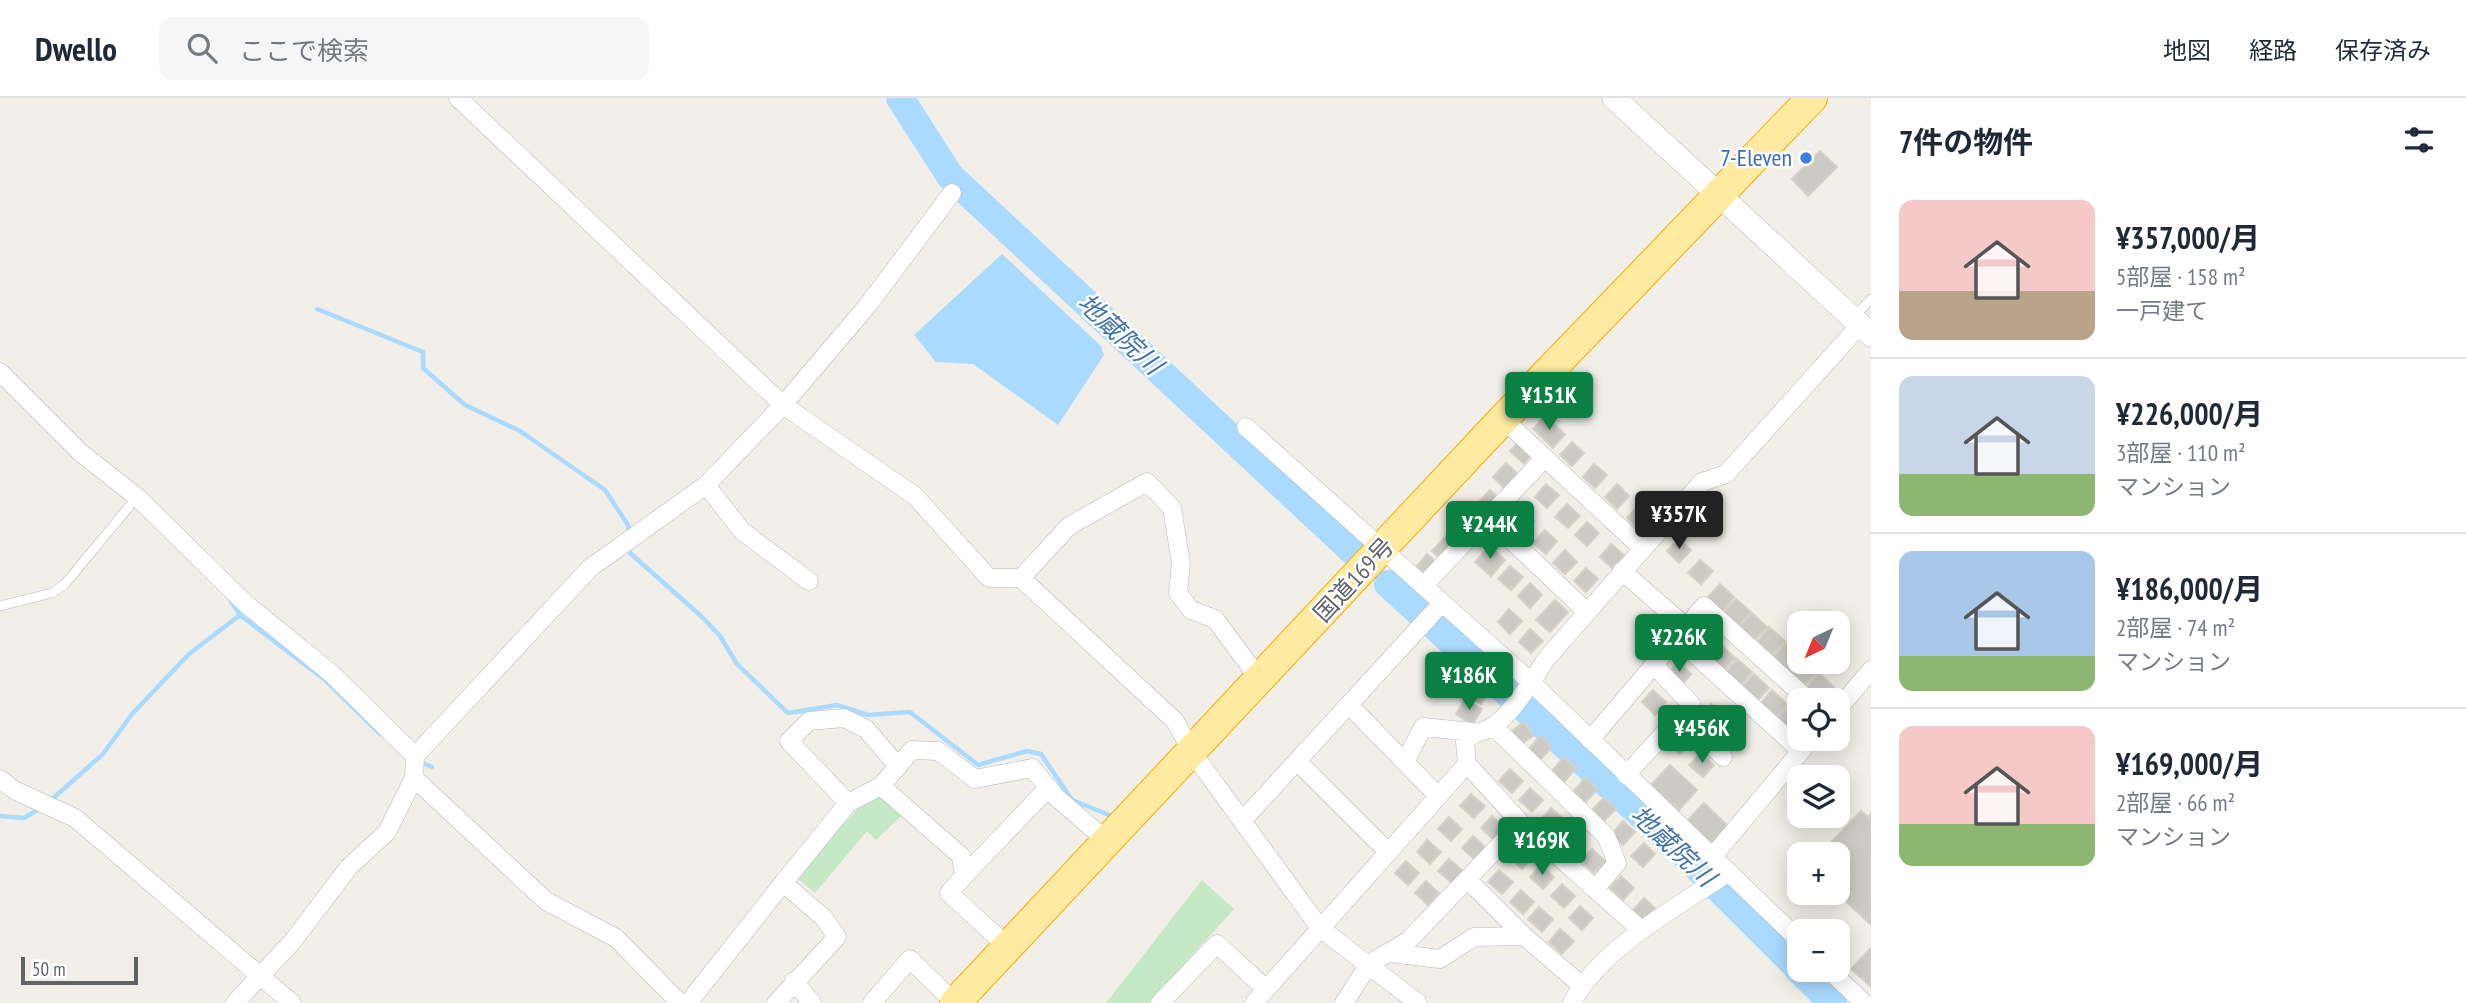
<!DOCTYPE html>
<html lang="ja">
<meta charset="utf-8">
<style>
:root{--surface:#fff;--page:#f6f6f7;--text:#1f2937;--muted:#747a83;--line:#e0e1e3;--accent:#0b8043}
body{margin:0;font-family:"PT Sans Narrow","Noto Sans JP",sans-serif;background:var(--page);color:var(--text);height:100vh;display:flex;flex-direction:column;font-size:26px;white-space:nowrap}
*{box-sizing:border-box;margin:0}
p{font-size:23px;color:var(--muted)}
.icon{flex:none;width:38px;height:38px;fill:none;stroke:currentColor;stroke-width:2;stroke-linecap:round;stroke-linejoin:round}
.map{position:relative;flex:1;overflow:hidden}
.drawer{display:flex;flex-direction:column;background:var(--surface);width:595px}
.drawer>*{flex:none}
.needle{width:46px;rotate:223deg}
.buttons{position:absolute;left:1787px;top:513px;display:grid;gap:14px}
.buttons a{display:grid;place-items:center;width:63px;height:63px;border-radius:14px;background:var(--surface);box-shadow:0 4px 18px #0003;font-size:35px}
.scale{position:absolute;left:21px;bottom:18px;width:117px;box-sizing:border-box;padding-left:7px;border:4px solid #5f6368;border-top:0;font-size:19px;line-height:24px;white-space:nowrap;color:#5f6368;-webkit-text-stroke:5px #fff;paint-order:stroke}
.price{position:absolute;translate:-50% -60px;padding:0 16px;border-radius:7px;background:var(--accent);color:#fff;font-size:23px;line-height:46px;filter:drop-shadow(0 2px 4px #0008)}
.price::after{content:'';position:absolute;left:50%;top:42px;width:21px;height:16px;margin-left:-10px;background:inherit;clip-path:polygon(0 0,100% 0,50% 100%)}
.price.selected{background:#222;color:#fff}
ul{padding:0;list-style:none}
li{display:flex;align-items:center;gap:21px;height:175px;padding:0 28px}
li+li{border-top:2px solid var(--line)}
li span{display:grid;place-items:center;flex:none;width:196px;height:140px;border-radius:14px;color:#555}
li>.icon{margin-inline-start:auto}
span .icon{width:84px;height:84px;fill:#fffc;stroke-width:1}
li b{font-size:30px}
h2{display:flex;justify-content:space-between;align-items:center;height:84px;padding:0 28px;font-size:30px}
header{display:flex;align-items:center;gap:42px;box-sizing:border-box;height:98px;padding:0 35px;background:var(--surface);border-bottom:2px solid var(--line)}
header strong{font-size:33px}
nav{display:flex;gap:38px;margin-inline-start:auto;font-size:24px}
.search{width:490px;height:63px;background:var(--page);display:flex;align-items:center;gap:18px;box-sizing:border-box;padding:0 24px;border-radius:14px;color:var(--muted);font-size:26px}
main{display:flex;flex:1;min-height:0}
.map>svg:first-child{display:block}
.green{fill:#c5e8c5}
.water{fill:#aadaff}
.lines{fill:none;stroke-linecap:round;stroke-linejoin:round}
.stream{stroke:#aadaff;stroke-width:4.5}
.river{stroke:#aadaff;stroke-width:28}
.building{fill:#cccac5;stroke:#d6d1c6;stroke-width:2}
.service-casing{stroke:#b5b8bc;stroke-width:10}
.minor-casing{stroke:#b5b8bc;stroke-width:19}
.tertiary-casing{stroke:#b5b8bc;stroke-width:24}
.trunk-casing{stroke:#f9ab00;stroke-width:32}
.service{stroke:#fff;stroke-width:9}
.minor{stroke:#fff;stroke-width:18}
.tertiary{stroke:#fff;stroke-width:23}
.trunk{stroke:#feeaa1;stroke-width:30}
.shop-dot{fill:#3f7fe0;stroke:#fff;stroke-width:2.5}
.labels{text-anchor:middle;stroke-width:5;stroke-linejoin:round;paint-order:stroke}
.shop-label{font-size:24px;fill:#366cbe;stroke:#fff;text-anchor:end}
.street-label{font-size:24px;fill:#5f6368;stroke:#fff}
.water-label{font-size:26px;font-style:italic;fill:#4174aa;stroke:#fff}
</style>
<header>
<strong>Dwello</strong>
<div class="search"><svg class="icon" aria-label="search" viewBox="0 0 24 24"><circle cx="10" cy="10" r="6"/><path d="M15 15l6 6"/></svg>ここで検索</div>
<nav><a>地図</a><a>経路</a><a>保存済み</a></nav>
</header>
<main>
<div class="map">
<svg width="1871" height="905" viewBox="0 0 1871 905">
<rect width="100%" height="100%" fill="#f1efe8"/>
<path class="green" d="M 878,698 L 902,717 L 876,742 L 867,733 L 815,795 L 795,778 L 866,702 Z
M 1202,782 L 1234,811 L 1149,905 L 1106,905 Z"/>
<path class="water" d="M 1002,156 L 1101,248 L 1104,257 L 1058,327 L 973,266 L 936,264 L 914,237 Z"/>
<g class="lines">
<path class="stream" d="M 317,211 L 423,254 L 423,270 L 465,307 L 520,333 L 605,392 L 628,427 L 629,436
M 630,448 L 630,455 L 701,518 L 720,538 L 737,566 L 788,615 L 837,607 L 868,617 L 910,614 L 978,667 L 1027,653 L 1041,656 L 1072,702 L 1114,719
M 229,500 L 240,517 L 325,582 L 380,636
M 418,663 L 432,669
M 49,704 L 103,656 L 132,616 L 189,556 L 240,517
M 0,718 L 24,720 L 42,709"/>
<path class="river" d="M 900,0 L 950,78 L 1357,457
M 1388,486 L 1683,755 L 1799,871
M 1799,872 L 1833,905"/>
</g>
<path class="building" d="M 1820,53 L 1837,69 L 1808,98 L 1792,81 Z
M 1545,318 L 1565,336 L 1553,350 L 1533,331 Z
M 1572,344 L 1584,355 L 1572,368 L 1560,357 Z
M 1517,346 L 1530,358 L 1524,366 L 1510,353 Z
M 1506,365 L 1519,377 L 1505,391 L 1493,379 Z
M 1594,366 L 1607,377 L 1595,390 L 1583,379 Z
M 1546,386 L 1559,397 L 1547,410 L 1535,399 Z
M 1617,386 L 1629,398 L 1617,411 L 1605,399 Z
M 1490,392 L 1498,399 L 1471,429 L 1463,421 Z
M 1567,406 L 1580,418 L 1568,430 L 1555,419 Z
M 1639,407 L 1651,418 L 1639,431 L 1627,420 Z
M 1522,412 L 1534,423 L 1523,436 L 1510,425 Z
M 1587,424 L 1599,435 L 1587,448 L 1575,437 Z
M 1456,427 L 1465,436 L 1441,461 L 1432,453 Z
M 1545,432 L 1557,443 L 1546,456 L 1533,445 Z
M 1679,441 L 1691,452 L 1679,465 L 1667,453 Z
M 1611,446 L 1624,457 L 1612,470 L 1600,459 Z
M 1490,448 L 1505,462 L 1491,478 L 1475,464 Z
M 1565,452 L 1577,464 L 1565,476 L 1553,465 Z
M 1427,456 L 1437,465 L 1427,476 L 1417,468 Z
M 1700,462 L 1713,473 L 1701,486 L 1688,475 Z
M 1510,468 L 1523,479 L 1511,492 L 1498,481 Z
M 1586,470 L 1598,481 L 1586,494 L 1574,483 Z
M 1530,485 L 1542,497 L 1530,510 L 1518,498 Z
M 1720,486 L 1734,499 L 1722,514 L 1707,500 Z
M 1736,501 L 1751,514 L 1738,529 L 1723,515 Z
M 1555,502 L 1568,514 L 1550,534 L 1536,522 Z
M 1509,511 L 1522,523 L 1510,536 L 1498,524 Z
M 1752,515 L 1767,529 L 1754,543 L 1739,529 Z
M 1769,529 L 1785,543 L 1772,557 L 1757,544 Z
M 1530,531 L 1543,543 L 1531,555 L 1519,544 Z
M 1703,531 L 1719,545 L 1706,559 L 1691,545 Z
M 1786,545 L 1799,557 L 1788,573 L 1773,559 Z
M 1720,546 L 1735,560 L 1722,574 L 1708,560 Z
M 1737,561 L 1752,574 L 1740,588 L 1725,575 Z
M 1678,564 L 1691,576 L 1681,588 L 1667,576 Z
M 1799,564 L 1807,564 L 1818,573 L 1805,587 L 1790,574 Z
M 1819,575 L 1834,589 L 1822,602 L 1806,590 Z
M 1754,576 L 1769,590 L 1756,604 L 1741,590 Z
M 1479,580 L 1492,588 L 1481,606 L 1468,598 Z
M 1653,592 L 1666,604 L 1655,617 L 1642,604 Z
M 1772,592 L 1787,606 L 1775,620 L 1760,606 Z
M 1465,601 L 1482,611 L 1472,627 L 1456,616 Z
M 1711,606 L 1724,618 L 1713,631 L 1700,619 Z
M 1789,607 L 1799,616 L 1799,627 L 1791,635 L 1776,622 Z
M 1524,624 L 1533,638 L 1518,648 L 1509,635 Z
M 1731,626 L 1745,638 L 1733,650 L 1720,638 Z
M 1678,632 L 1691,644 L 1680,656 L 1667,644 Z
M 1540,638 L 1552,649 L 1540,662 L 1528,652 Z
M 1701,655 L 1714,667 L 1703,679 L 1689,667 Z
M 1564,659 L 1576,670 L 1564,684 L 1552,673 Z
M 1670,667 L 1697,692 L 1679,712 L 1651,687 Z
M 1510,671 L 1523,683 L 1512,695 L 1499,683 Z
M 1585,680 L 1597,691 L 1585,705 L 1573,694 Z
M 1530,690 L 1543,702 L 1532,714 L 1519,702 Z
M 1471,696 L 1485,708 L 1474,720 L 1460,708 Z
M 1604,700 L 1616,711 L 1603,724 L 1591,713 Z
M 1704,705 L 1728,728 L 1711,746 L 1687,723 Z
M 1551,710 L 1565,722 L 1554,734 L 1541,722 Z
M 1861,713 L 1868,719 L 1871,716 L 1871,827 L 1836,794 L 1838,756 L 1820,756 Z
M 1492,718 L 1505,730 L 1494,742 L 1481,730 Z
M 1449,719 L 1462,731 L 1451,743 L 1438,731 Z
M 1623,723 L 1635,734 L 1623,747 L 1611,737 Z
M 1569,728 L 1582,740 L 1571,752 L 1558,740 Z
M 1473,738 L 1486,750 L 1475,762 L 1462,750 Z
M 1427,742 L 1441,754 L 1430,766 L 1417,754 Z
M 1644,745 L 1655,756 L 1643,769 L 1631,758 Z
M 1519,746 L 1533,759 L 1522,771 L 1508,758 Z
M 1592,751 L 1605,763 L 1594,775 L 1581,763 Z
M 1449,761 L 1463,773 L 1452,785 L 1438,773 Z
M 1406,763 L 1419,775 L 1408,787 L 1395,775 Z
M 1541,767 L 1554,779 L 1543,791 L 1530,779 Z
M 1499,772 L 1513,784 L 1502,796 L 1488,784 Z
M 1621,778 L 1634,790 L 1623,802 L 1610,790 Z
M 1426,783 L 1439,795 L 1428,807 L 1415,795 Z
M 1562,786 L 1575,798 L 1564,810 L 1551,798 Z
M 1521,792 L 1534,804 L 1523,816 L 1510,804 Z
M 1644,800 L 1657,812 L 1646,824 L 1633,812 Z
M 1580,808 L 1593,820 L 1582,832 L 1569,820 Z
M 1539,809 L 1553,821 L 1542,834 L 1528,821 Z
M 1560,831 L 1574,843 L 1562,856 L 1549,844 Z
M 1871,850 L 1871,889 L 1851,871 Z"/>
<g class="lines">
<defs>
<path id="service" d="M 1853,220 L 1871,201
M 0,508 L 52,495 L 65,486 L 137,399"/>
<path id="minor" d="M 458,0 L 783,307 L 915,398 L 989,480 L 1021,480 L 1175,623 L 1192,654 L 1320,830 L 1418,905
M 0,274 L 81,355 L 137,399 L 245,505 L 332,576 L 415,658
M 1503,321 L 1642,450
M 1246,329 L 1532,585 L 1799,842
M 706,387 L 742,433 L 809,483
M 1488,420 L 1587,514
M 1622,473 L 1686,529
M 1021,480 L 1069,428 L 1147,384 L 1172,410 L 1181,465 L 1178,495 L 1191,512 L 1215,521 L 1260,582
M 1423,488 L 1545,360
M 1677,540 L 1801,653
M 1349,607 L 1438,698
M 1838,611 L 1871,572
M 1681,616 L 1723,659
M 1493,628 L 1606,738 L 1617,765 L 1595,791
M 1590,642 L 1704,508 L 1808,602
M 1297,663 L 1388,754
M 1405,664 L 1423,629 L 1473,634
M 1467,666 L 1521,725 L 1641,832
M 1626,677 L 1691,606 L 1654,567
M 414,680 L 546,803 L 616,840 L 680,905
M 0,681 L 14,692 L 75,720 L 292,905
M 881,688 L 961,758 L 964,778 L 949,795 L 1008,849
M 848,705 L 789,643 L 809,623 L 844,620 L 866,631 L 897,667
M 1242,723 L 1442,505
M 1713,758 L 1812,640
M 964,778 L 1048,690
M 1467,781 L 1524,838
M 1390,855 L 1440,861 L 1474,839 L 1524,838 L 1581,887
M 1829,872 L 1864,905
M 794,883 L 812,905
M 235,905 L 292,844 L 349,769 L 387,734 L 414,680 L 415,658 L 590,470 L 706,387 L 783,307 L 868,207 L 952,95
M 688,905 L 783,785
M 776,905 L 837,839 L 824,820 L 783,785 L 848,705 L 881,688 L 912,652 L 938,653 L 975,681 L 1032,670 L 1055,698 L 1107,743
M 872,905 L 910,861 L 955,905
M 1160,905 L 1217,846 L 1266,891
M 1254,905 L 1467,666 L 1465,644 C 1474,632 1482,636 1493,628 C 1510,618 1536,578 1546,561 L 1702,384 L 1726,376 L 1860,227
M 1344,905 L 1369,866 L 1408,843 L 1521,725
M 1572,905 C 1599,851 1679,808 1729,774"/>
<path id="tertiary" d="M 1614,0 L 1871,237"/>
<path id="trunk" d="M 955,905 L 1503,321 L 1812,0"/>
</defs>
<use href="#service" class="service-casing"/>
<use href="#minor" class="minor-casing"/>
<use href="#tertiary" class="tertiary-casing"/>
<use href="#trunk" class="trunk-casing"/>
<use href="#service" class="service"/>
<use href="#minor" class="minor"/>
<use href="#tertiary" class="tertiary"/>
<use href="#trunk" class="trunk"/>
</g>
<circle class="shop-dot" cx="1806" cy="60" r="7"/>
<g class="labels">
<g class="shop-label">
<text x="1792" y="68">7-Eleven</text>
</g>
<g class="street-label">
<text transform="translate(1354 482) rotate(-47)" y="8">国道169号</text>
</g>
<g class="water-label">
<text transform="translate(1120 236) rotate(43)" y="9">地蔵院川</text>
<text transform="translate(1673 748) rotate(43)" y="9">地蔵院川</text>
</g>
</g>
</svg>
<div class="buttons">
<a><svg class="needle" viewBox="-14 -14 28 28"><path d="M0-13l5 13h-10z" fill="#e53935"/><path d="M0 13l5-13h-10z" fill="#747a83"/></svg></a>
<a><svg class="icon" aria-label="locate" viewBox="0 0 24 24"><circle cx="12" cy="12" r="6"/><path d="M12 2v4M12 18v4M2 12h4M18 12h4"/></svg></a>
<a><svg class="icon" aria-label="layers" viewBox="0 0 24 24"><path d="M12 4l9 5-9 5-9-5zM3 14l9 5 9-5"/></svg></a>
<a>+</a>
<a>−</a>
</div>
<div class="scale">50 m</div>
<b class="price" style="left:1549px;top:334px">¥151K</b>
<b class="price selected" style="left:1679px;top:453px">¥357K</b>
<b class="price" style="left:1490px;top:463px">¥244K</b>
<b class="price" style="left:1679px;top:576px">¥226K</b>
<b class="price" style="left:1469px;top:614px">¥186K</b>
<b class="price" style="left:1702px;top:667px">¥456K</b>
<b class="price" style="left:1542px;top:779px">¥169K</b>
</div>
<section class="drawer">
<h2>7件の物件<svg class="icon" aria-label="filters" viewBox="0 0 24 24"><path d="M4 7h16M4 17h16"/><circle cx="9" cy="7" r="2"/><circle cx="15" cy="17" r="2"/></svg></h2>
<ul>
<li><span style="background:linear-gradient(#f6c9c9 65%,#b9a48a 0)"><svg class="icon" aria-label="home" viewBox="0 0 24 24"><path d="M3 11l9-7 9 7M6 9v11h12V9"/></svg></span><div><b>¥357,000/月</b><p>5部屋 · 158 m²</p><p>一戸建て</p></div></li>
<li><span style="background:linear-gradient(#c9d6e8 70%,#8fb573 0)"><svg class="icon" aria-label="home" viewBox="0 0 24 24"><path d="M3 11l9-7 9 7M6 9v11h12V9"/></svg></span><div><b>¥226,000/月</b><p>3部屋 · 110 m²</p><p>マンション</p></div></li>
<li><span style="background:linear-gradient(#a9c7e8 75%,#8fb573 0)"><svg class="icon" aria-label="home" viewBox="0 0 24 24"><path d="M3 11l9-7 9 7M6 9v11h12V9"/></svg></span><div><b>¥186,000/月</b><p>2部屋 · 74 m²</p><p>マンション</p></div></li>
<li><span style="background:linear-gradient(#f6c9c9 70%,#8fb573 0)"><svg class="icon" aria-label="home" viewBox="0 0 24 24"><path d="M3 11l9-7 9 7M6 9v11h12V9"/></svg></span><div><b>¥169,000/月</b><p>2部屋 · 66 m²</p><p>マンション</p></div></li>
</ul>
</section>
</main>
